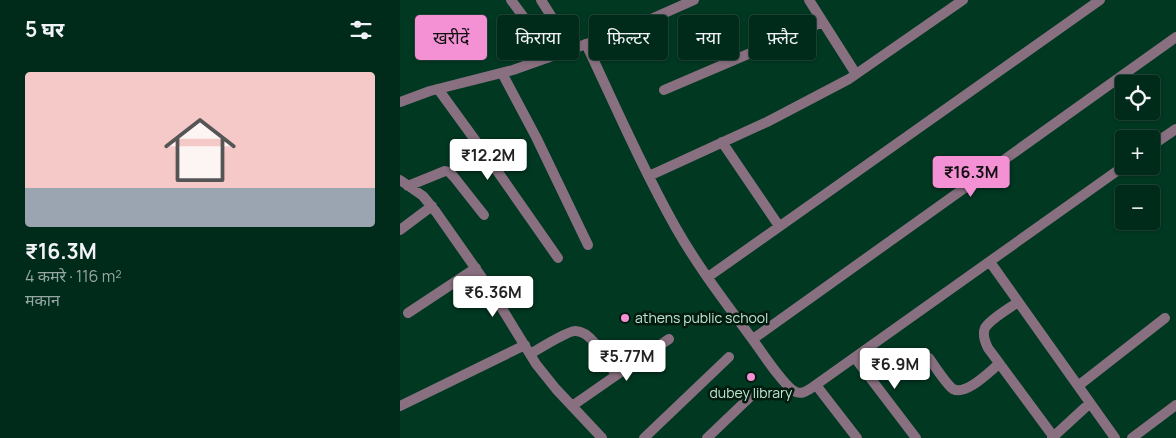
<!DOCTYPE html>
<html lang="hi">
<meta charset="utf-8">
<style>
:root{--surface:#002a1a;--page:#0a3223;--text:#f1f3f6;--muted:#95a7a2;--line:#224639;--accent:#f491d4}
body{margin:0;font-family:Manrope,"Noto Sans Devanagari",sans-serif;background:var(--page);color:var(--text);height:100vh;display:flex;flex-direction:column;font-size:19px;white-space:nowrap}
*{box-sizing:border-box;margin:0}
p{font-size:16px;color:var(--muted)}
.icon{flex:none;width:28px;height:28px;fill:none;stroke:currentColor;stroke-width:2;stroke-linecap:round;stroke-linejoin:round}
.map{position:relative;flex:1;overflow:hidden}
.side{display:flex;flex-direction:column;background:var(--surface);width:400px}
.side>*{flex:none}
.top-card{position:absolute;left:15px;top:15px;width:475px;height:45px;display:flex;gap:10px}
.fabs{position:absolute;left:715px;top:75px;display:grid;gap:10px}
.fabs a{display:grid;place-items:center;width:45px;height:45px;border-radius:5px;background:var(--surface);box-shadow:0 1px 4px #0004,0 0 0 1px var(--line);font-size:25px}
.price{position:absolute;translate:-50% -42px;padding:0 11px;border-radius:5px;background:#fff;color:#222;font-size:16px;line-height:32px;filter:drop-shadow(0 1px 2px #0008)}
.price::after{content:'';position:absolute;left:50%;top:30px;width:15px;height:11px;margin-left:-8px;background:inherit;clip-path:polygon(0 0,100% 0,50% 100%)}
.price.current{background:var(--accent);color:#111}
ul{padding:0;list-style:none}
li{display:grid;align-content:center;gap:10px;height:265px;padding:0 25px}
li+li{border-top:1px solid var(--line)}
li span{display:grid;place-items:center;height:155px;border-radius:5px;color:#555}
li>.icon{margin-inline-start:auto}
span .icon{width:90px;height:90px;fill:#fffc;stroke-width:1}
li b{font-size:21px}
h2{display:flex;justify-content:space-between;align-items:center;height:60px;padding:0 25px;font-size:21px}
.chip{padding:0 18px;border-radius:5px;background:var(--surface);box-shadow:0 1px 4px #0004,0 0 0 1px var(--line);font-size:18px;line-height:45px}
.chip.current{background:var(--accent);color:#111}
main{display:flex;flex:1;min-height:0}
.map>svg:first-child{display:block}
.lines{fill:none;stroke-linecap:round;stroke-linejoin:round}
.minor{stroke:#897080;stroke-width:10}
.tertiary{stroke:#897080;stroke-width:10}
.poi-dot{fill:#f491d4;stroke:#011c0f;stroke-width:2}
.labels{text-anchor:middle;stroke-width:5;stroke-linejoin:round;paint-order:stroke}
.poi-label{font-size:14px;fill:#c2e3d0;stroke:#011c0f;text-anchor:start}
</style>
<main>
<section class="side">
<h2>5 घर<svg class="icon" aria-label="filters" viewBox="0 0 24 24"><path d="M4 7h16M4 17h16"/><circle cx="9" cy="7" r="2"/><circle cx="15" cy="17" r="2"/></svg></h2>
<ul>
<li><span style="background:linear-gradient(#f6c9c9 75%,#9aa5b1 0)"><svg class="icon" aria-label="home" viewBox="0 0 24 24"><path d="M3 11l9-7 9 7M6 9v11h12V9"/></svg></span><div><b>₹16.3M</b><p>4 कमरे · 116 m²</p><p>मकान</p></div></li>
</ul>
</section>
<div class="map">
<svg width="776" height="438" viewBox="0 0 776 438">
<rect width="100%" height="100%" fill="#003822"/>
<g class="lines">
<path class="minor" d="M 111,0 L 128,23 L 147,58
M 141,0 L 172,49
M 409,0 L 456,74
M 186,44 C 215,105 242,168 276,228 C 298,267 326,303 353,340 C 361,351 385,388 396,392 C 402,394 405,392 410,389 L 724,166
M 102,73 L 136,137 L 188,245
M 38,89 L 86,155 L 158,258
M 264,90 L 423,22
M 322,142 L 379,226
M 751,146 L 776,129
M 249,176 L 367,122 L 449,79 L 563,0
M 0,180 L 23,196 L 36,212 L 90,289 L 136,364 L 156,389 L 202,438
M 8,186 L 45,171 L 49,172 L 54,177 L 84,215
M 0,230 L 32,206
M 590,262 L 715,438
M 308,277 C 438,184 570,93 700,0
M 618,302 C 610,308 590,319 585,328 C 582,335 585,342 588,348 L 653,436
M 8,313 L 76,268
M 353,339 L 776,37
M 130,354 C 139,349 167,331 175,331 C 192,330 208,363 216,375
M 455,358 L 516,438
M 529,358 C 534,365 546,384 553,389 C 566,396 589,372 599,364
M 416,385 L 457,438
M 678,386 L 765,318
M 0,406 L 125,345
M 172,406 L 231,365 L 269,339
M 244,438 L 329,357
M 307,438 L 350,397
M 652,438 L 690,403
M 732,438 L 776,405"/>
<path class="tertiary" d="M 0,102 L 30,91 L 113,70 L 172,49 L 224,31 L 294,0"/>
</g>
<g class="poi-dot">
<circle cx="225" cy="318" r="5"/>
<circle cx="351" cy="377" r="5"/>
</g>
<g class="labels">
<g class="poi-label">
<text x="235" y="323">athens public school</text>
<text x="351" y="398" text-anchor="middle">dubey library</text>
</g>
</g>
</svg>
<div class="fabs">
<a><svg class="icon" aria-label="locate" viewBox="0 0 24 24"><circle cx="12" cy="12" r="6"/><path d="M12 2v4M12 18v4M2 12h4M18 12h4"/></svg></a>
<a>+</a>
<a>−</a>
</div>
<b class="price" style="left:88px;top:181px">₹12.2M</b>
<b class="price current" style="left:571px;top:198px">₹16.3M</b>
<b class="price" style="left:93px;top:318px">₹6.36M</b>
<b class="price" style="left:227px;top:382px">₹5.77M</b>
<b class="price" style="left:495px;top:390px">₹6.9M</b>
<div class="top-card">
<a class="chip current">खरीदें</a>
<a class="chip">किराया</a>
<a class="chip">फ़िल्टर</a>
<a class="chip">नया</a>
<a class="chip">फ़्लैट</a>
</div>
</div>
</main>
